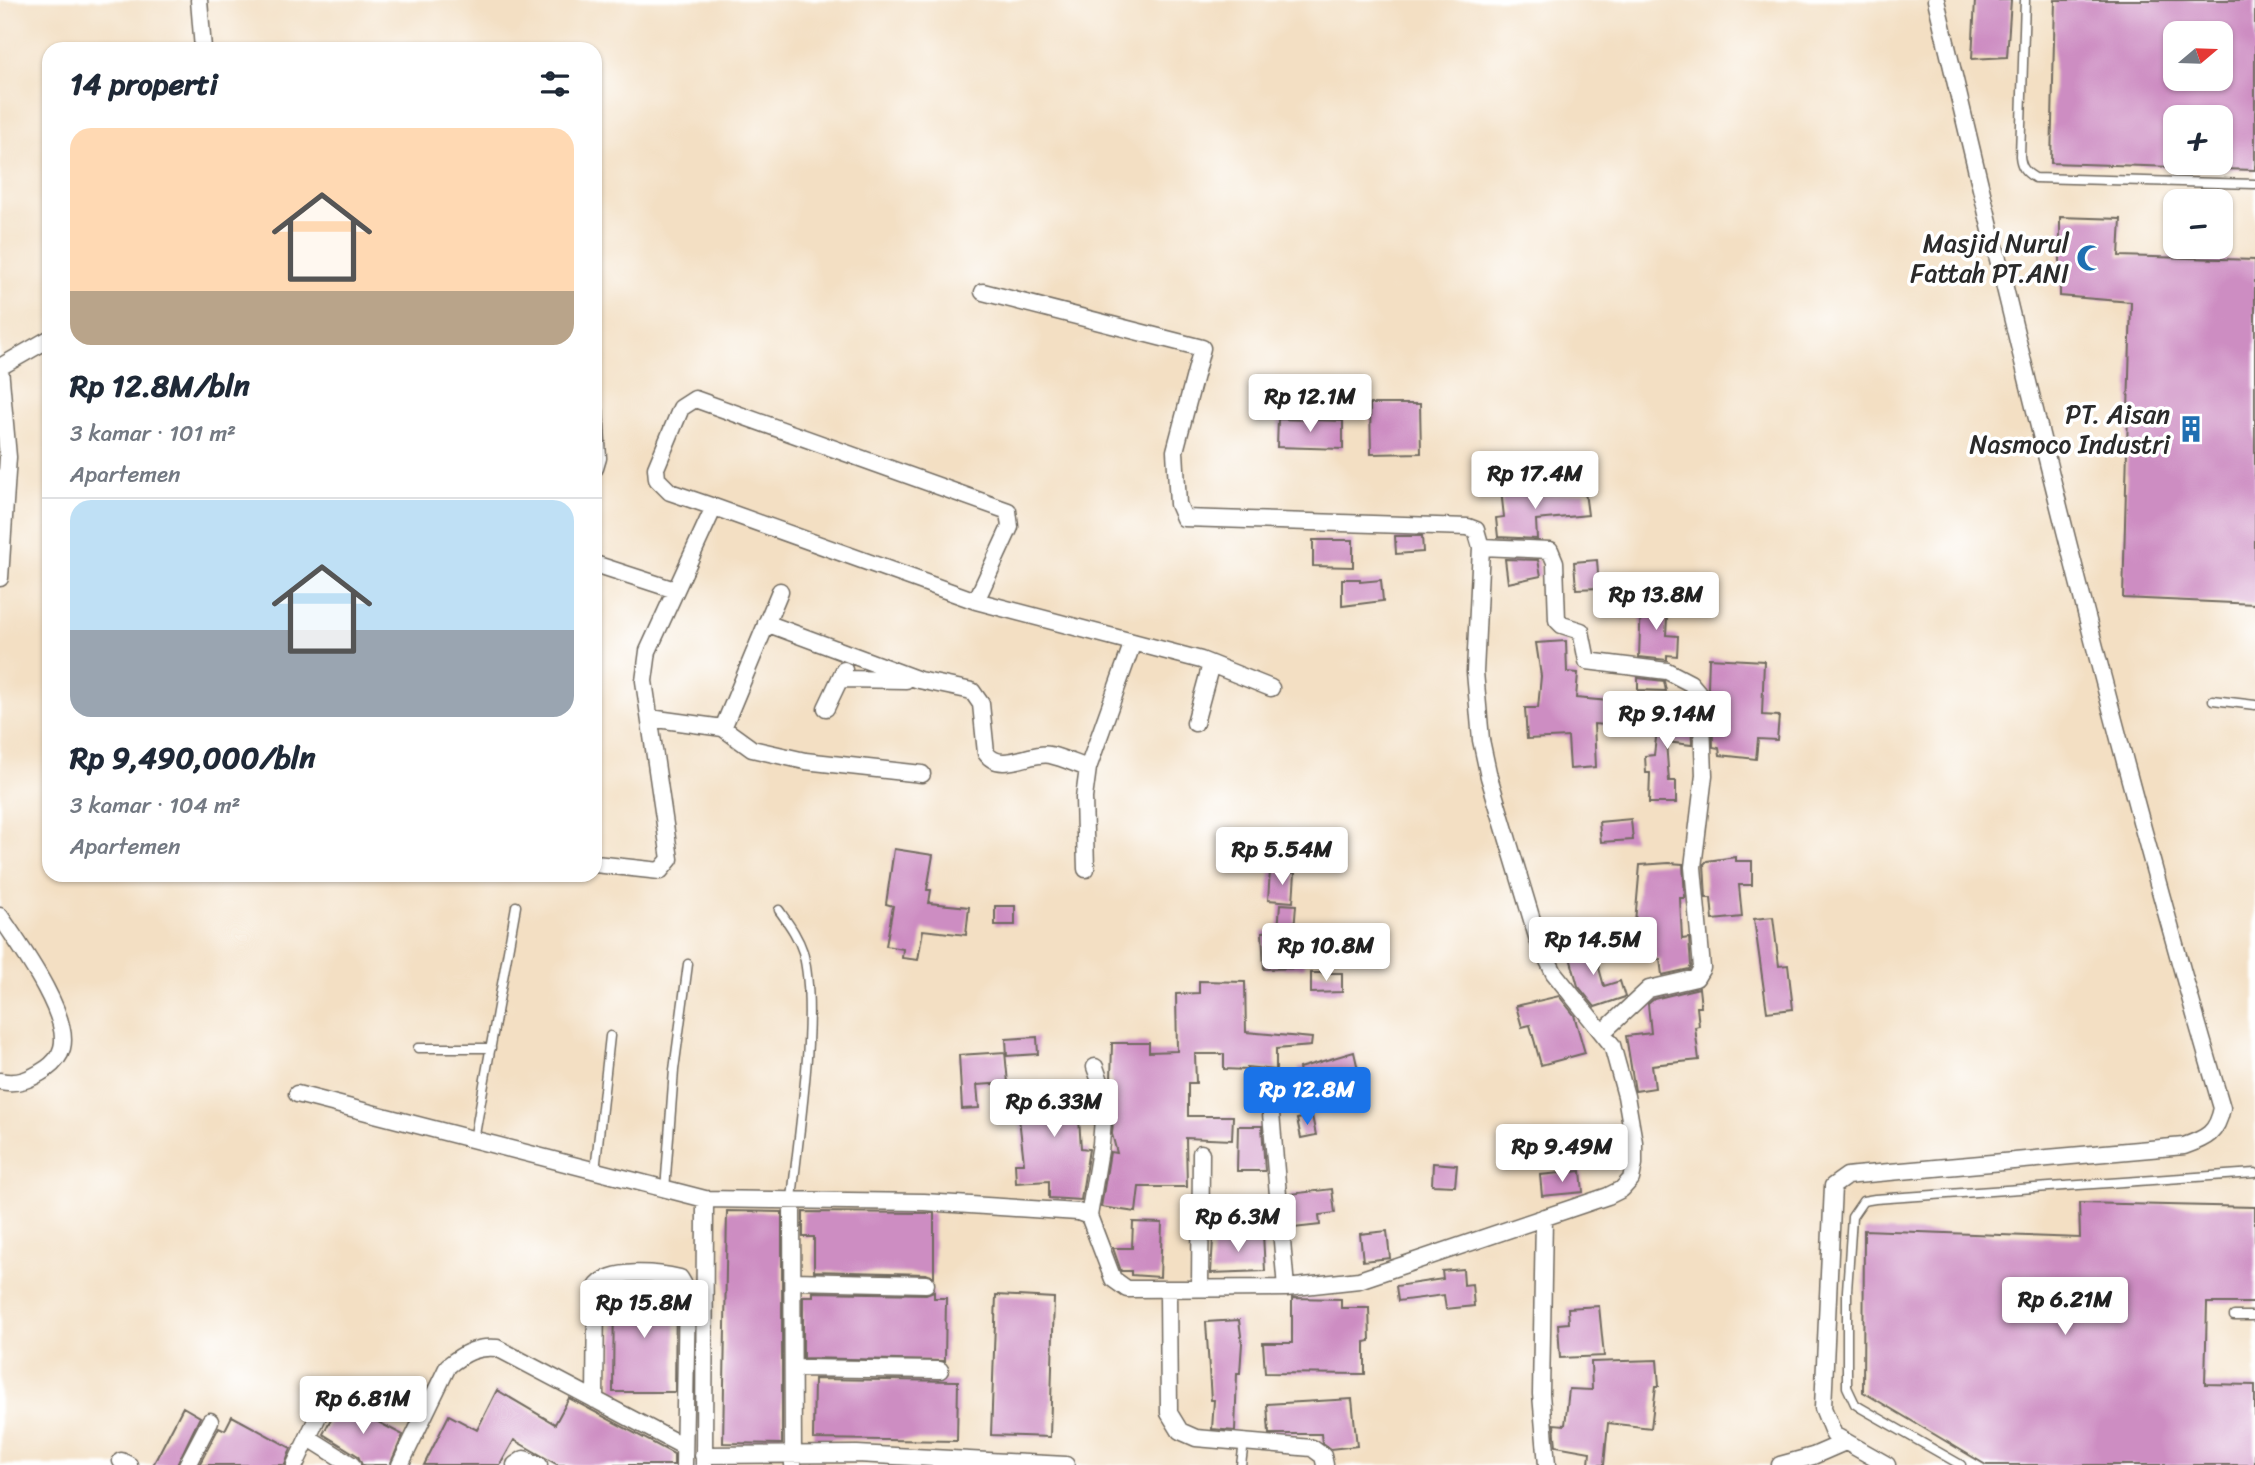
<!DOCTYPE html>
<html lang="id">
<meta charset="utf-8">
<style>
:root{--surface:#fff;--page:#f6f6f7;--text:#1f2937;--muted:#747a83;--line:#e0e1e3;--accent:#1a73e8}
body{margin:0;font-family:Sriracha,sans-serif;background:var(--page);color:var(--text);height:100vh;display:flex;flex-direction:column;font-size:26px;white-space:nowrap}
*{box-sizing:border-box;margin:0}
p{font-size:23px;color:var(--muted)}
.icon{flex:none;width:38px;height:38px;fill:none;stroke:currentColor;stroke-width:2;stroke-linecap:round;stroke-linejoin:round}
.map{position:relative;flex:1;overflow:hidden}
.side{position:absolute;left:42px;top:42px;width:560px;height:840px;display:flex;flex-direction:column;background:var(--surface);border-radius:21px;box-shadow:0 2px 5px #0004}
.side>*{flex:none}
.needle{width:46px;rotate:71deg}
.buttons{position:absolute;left:2163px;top:21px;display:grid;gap:14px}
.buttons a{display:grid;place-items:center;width:70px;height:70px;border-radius:14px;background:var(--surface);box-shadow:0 2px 5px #0004;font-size:35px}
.price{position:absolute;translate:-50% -60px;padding:0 16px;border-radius:7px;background:#fff;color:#222;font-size:23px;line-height:46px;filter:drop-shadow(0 2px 4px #0008)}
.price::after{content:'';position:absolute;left:50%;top:42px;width:21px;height:16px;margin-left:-10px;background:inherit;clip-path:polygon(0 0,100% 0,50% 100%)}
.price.current{background:var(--accent);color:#fff}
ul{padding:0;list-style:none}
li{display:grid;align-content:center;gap:14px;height:371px;padding:0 28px}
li+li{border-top:2px solid var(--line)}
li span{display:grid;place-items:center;height:217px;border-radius:21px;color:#555}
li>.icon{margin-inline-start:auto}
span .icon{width:126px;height:126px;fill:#fffc;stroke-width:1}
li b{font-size:30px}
h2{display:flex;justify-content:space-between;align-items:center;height:84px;padding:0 28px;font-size:30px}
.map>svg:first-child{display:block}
.building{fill:#cd8dc2;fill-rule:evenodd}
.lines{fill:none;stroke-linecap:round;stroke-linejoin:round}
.service-casing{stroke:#716a60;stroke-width:11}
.minor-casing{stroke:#716a60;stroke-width:19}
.service{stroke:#fff;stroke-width:8}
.minor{stroke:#fff;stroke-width:16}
.labels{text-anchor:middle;stroke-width:7;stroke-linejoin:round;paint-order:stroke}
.poi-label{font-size:26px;fill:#2b2b2b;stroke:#fff;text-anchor:end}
</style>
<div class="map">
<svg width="2255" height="1465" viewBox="0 0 2255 1465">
<rect width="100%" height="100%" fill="#fff"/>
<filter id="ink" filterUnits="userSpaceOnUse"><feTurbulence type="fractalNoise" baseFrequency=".0143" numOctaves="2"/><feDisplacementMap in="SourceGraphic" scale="14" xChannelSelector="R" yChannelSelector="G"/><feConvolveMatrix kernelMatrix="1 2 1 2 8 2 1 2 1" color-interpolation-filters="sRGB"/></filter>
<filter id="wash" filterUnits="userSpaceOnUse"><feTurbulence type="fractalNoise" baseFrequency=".00686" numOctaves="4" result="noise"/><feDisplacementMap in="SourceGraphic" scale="28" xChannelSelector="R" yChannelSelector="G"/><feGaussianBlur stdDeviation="1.57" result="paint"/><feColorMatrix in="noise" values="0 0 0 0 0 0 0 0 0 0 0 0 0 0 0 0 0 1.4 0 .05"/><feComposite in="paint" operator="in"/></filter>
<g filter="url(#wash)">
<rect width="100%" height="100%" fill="#f3dfc3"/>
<g id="blocks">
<path class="building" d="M 1975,0 L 2011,0 L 2007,57 L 1972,59 Z
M 2055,0 L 2255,0 L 2255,170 L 2221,169 L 2221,117 L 2175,117 L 2175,167 L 2051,163 ZM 2175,33 L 2221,33 L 2221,79 L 2175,79 Z
M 2060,217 L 2121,219 L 2119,256 L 2255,260 L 2255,604 L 2123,598 L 2131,302 L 2060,296 Z
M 1370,404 L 1420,404 L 1421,453 L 1371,454 Z
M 1278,419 L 1343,421 L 1343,449 L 1277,447 Z
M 1531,487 L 1532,497 L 1585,492 L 1588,515 L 1536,520 L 1537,539 L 1498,537 L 1496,518 L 1504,517 L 1501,490 Z
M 1395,536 L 1422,536 L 1423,552 L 1396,554 Z
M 1313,540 L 1353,540 L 1353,567 L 1313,566 Z
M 1505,559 L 1538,560 L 1541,576 L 1508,583 Z
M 1597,560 L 1599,588 L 1576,589 L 1574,562 Z
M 1342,579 L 1360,579 L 1360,582 L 1381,580 L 1383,601 L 1342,606 Z
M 1641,600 L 1668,601 L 1666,635 L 1678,636 L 1677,656 L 1667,655 L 1667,660 L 1639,657 Z
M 1566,641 L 1567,672 L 1578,673 L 1576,698 L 1609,701 L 1606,725 L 1594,724 L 1596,767 L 1570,769 L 1568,737 L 1527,739 L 1525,708 L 1538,708 L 1541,676 L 1536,643 Z
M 1709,658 L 1764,661 L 1762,715 L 1779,716 L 1777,740 L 1758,739 L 1756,759 L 1720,755 L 1719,748 L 1713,747 L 1712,696 L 1708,688 Z
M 1638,678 L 1664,681 L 1666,691 L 1638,690 Z
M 1660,705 L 1691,708 L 1692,745 L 1666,742 L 1669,781 L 1676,781 L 1676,803 L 1649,803 L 1650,773 L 1646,773 L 1645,756 L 1654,755 Z
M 1631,819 L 1633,840 L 1601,842 L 1599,822 Z
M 894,849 L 933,855 L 927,890 L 931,890 L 929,903 L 969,907 L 966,935 L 923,930 L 918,960 L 902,958 L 903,949 L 886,946 L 893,906 L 886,904 Z
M 1736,857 L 1736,861 L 1752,861 L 1752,885 L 1739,885 L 1742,917 L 1713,920 L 1711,898 L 1706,898 L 1704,864 L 1707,861 Z
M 1669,863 L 1683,864 L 1685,898 L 1680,898 L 1682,939 L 1689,938 L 1691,966 L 1689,969 L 1662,975 L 1660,959 L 1655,959 L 1653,939 L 1613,943 L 1611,924 L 1635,922 L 1640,865 Z
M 1270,871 L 1295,873 L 1293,902 L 1268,900 Z
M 1280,904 L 1296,905 L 1294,931 L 1304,931 L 1305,968 L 1264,969 L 1262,932 L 1278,931 Z
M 995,906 L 1015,906 L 1015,925 L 995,925 Z
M 1773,917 L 1779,966 L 1788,965 L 1793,1009 L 1767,1012 L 1754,919 Z
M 1592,943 L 1604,986 L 1620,981 L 1625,997 L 1595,1007 L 1578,986 L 1568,950 Z
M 1311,973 L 1342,973 L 1342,992 L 1311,993 Z
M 1199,981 L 1245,982 L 1246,1032 L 1312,1038 L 1311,1046 L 1276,1049 L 1276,1070 L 1247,1067 L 1247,1070 L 1224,1069 L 1224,1054 L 1195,1054 L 1196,1083 L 1188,1083 L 1188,1116 L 1233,1116 L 1232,1140 L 1186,1138 L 1187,1187 L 1139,1187 L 1136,1212 L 1101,1207 L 1110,1152 L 1117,1153 L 1112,1134 L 1115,1096 L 1111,1081 L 1112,1043 L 1149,1043 L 1149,1052 L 1177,1051 L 1176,994 L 1199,993 Z
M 1699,988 L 1701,1007 L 1697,1007 L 1699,1026 L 1695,1027 L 1699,1060 L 1652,1065 L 1655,1088 L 1635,1091 L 1626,1036 L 1651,1033 L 1648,1004 L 1654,999 Z
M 1559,996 L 1574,1015 L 1585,1053 L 1541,1065 L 1530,1025 L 1522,1027 L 1516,1006 Z
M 1037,1037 L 1038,1054 L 1007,1056 L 1006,1039 Z
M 1005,1052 L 1008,1083 L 977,1085 L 979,1108 L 962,1109 L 959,1055 Z
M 1354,1052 L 1365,1100 L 1310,1113 L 1299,1068 Z
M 1091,1088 L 1094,1096 L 1092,1119 L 1079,1119 L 1081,1148 L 1089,1149 L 1081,1200 L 1049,1198 L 1049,1181 L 1016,1183 L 1015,1163 L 1024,1163 L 1016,1091 Z
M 1312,1116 L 1316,1135 L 1301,1138 L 1297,1119 Z
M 1238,1126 L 1262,1126 L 1265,1171 L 1237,1171 Z
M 1433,1163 L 1457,1165 L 1455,1186 L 1432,1185 Z
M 1581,1171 L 1583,1192 L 1542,1196 L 1540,1175 Z
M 1332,1189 L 1335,1213 L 1319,1215 L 1320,1225 L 1294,1228 L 1290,1194 Z
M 2079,1203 L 2255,1207 L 2255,1303 L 2207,1303 L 2205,1384 L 2255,1385 L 2255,1465 L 1986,1465 L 1863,1392 L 1864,1230 L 2080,1238 Z
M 727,1211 L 782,1212 L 782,1444 L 723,1443 Z
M 803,1212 L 934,1213 L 934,1277 L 926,1274 L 814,1271 L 814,1237 L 803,1237 Z
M 1133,1222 L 1162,1223 L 1160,1277 L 1131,1275 L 1131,1271 L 1121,1271 L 1113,1248 L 1132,1248 Z
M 1387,1231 L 1390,1258 L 1363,1261 L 1360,1234 Z
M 1263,1234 L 1265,1271 L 1211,1273 L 1213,1239 Z
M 1463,1269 L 1464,1285 L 1472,1284 L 1474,1306 L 1446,1309 L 1444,1295 L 1398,1301 L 1396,1286 L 1443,1279 L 1442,1271 Z
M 659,1287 L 673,1288 L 676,1293 L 675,1392 L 613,1392 L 614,1288 Z
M 934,1291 L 934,1298 L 946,1298 L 945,1361 L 803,1358 L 803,1296 L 813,1296 L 813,1292 L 926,1294 Z
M 996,1295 L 1054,1298 L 1050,1437 L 991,1435 Z
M 1292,1298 L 1341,1299 L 1341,1308 L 1369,1308 L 1370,1341 L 1365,1342 L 1365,1374 L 1265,1373 L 1263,1343 L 1292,1343 Z
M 1599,1306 L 1604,1356 L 1560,1358 L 1558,1324 L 1569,1323 L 1568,1308 Z
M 1239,1320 L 1242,1343 L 1240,1373 L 1237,1373 L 1235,1431 L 1212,1429 L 1214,1400 L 1211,1400 L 1206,1322 Z
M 1657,1360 L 1659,1386 L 1656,1386 L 1651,1428 L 1608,1423 L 1604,1465 L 1589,1465 L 1590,1452 L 1556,1446 L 1554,1424 L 1565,1425 L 1569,1389 L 1592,1390 L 1591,1362 Z
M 814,1379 L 958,1381 L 957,1441 L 813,1439 Z
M 497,1390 L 555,1424 L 569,1398 L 674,1454 L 674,1465 L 558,1465 L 514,1440 L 500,1465 L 424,1465 L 449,1415 L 477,1430 Z
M 1352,1399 L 1357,1446 L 1330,1449 L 1322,1443 L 1321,1434 L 1269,1434 L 1267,1404 Z
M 340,1402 L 403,1435 L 390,1465 L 362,1465 L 358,1456 L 323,1434 Z
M 183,1407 L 200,1417 L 177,1465 L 153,1465 Z
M 232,1416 L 291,1448 L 285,1465 L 199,1465 L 219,1427 L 225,1430 Z"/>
</g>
</g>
<g filter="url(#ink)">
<use href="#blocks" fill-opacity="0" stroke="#716a60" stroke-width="2"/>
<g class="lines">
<defs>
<path id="service" d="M 2025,0 L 2020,156 C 2021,167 2025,172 2035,178 L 2255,184
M 2213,700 L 2255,705
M 779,910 C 788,923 798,936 803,952 C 819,1014 798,1133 792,1200
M 418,1048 L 491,1048
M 474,1140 L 516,906
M 595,1171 L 610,1036
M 665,1190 L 674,1070 L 688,964
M 2234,1316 L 2255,1316
M 1241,1465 L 1244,1442
M 1961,1465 L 1861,1408 L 1855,1404 L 1847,1387 L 1847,1291 L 1852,1217 L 1863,1201 L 1875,1199 L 2255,1173"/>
<path id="minor" d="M 199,0 L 203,49
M 0,367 L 49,339
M 0,368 L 8,457 L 0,578
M 595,411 L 598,458 L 595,468
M 1481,547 L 1550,550 L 1555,562 L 1557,620 L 1562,625 L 1581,631 L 1587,661 L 1667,671 L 1690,683 L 1701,696 L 1704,775 L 1693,867 L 1702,968 L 1696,978 L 1649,989 L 1604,1031
M 595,564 L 675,590
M 976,601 L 1201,660 L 1271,688
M 766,623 L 919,680 L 972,691 L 981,704 L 986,753 C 1000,774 1031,751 1050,755 C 1063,758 1076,764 1088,768
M 840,679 L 906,680
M 826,708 L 844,670
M 650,718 L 723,728 L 780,591
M 1195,723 L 1211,664
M 723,728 L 752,749 L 805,761 L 922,774
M 595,864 L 660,871 L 670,859 L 644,681 L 648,651 L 714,507 L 976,601 L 1010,527 L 1008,511 L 695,399 L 681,408 L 656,468 L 657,479 L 670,492 L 714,507
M 1086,869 L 1084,798 L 1088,768 L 1133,642
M 0,916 C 18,943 71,1015 62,1048 C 60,1056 53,1064 46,1069 C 31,1079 18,1085 0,1081
M 1269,1090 L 1286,1288
M 297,1094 L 705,1199
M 792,1200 L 793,1465
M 1089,1216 L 1101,1144 L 1105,1095 L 1095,1067
M 1544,1217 L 1541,1394 L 1547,1465
M 793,1281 L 926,1284
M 1200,1289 L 1201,1153
M 1168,1291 L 1169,1413 L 1180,1431 L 1196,1438 L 1312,1448 L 1323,1456 L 1325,1465
M 795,1368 L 940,1370
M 595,1400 L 596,1288 C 609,1267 659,1273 680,1278 L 687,1290 L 684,1465
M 309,1438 L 352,1465
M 703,1455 L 857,1454 L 1066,1465
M 121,1461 L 129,1465
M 187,1465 L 210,1421
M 295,1465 L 327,1397
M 400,1465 L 448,1366 C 464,1353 477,1346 497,1348 L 683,1446
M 515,1465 L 524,1459 L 539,1465
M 704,1465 L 705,1199 L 924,1202 L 1078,1212 L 1089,1216 L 1113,1279 L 1127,1289 L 1286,1288 L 1359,1280 L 1608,1196 L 1622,1189 L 1631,1179 L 1634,1164 L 1634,1142 L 1626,1096 L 1612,1045 L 1554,973 L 1538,940 L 1489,777 L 1481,740 L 1475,672 L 1481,547 L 1476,530 L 1468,527 L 1184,518 L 1178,504 L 1175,451 L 1202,348 L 983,292
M 1780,1465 L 1813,1456 L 1843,1443
M 1887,1465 L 1834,1435 L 1823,1408 L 1833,1186 L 1847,1176 L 1856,1175 L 2184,1146 C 2207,1138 2217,1133 2222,1108 C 2114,742 2024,372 1936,0"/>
</defs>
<use href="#service" class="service-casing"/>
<use href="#minor" class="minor-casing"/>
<use href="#service" class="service"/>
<use href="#minor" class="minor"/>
</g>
</g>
<defs>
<symbol id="mosque-bare" viewBox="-9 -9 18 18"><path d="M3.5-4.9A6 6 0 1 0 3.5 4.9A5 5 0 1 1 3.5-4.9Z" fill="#1f6fb2" stroke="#fff" stroke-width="2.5" paint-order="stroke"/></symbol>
<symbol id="building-bare" viewBox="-9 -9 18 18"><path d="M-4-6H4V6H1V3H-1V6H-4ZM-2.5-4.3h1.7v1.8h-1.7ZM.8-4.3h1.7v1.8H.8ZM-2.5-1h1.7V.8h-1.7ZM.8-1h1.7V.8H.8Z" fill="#1f6fb2" stroke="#fff" stroke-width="2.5" paint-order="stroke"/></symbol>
</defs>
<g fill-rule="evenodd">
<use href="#mosque-bare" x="2071" y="239" width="38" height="38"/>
<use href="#building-bare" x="2172" y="410" width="38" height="38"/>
</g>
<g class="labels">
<g class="poi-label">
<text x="2069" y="252">Masjid Nurul<tspan x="2069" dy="30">Fattah PT.ANI</tspan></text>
<text x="2170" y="423">PT. Aisan<tspan x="2170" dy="30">Nasmoco Industri</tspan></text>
</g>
</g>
</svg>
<div class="buttons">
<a><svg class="needle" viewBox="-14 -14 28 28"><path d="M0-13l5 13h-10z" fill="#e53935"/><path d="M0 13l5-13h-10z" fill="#747a83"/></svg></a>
<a>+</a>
<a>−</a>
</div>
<b class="price" style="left:1310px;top:434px">Rp 12.1M</b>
<b class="price" style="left:1535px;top:511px">Rp 17.4M</b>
<b class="price" style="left:1656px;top:632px">Rp 13.8M</b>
<b class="price" style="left:1667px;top:751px">Rp 9.14M</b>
<b class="price" style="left:1282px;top:887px">Rp 5.54M</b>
<b class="price" style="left:1593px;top:977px">Rp 14.5M</b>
<b class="price" style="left:1326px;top:983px">Rp 10.8M</b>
<b class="price current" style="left:1307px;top:1127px">Rp 12.8M</b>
<b class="price" style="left:1054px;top:1139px">Rp 6.33M</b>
<b class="price" style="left:1562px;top:1184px">Rp 9.49M</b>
<b class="price" style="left:1238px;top:1254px">Rp 6.3M</b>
<b class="price" style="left:2065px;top:1337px">Rp 6.21M</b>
<b class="price" style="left:644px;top:1340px">Rp 15.8M</b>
<b class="price" style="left:363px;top:1436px">Rp 6.81M</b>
<section class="side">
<h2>14 properti<svg class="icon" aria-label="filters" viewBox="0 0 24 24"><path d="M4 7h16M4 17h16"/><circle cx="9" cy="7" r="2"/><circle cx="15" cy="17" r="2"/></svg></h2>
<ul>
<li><span style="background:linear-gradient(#ffd9b3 75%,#b9a48a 0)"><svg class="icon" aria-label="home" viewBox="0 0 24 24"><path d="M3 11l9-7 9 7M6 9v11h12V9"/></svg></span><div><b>Rp 12.8M/bln</b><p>3 kamar · 101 m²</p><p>Apartemen</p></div></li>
<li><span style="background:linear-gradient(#bfe0f5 60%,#9aa5b1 0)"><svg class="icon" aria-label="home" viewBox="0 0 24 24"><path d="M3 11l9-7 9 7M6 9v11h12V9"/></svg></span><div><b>Rp 9,490,000/bln</b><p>3 kamar · 104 m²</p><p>Apartemen</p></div></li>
</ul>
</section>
</div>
